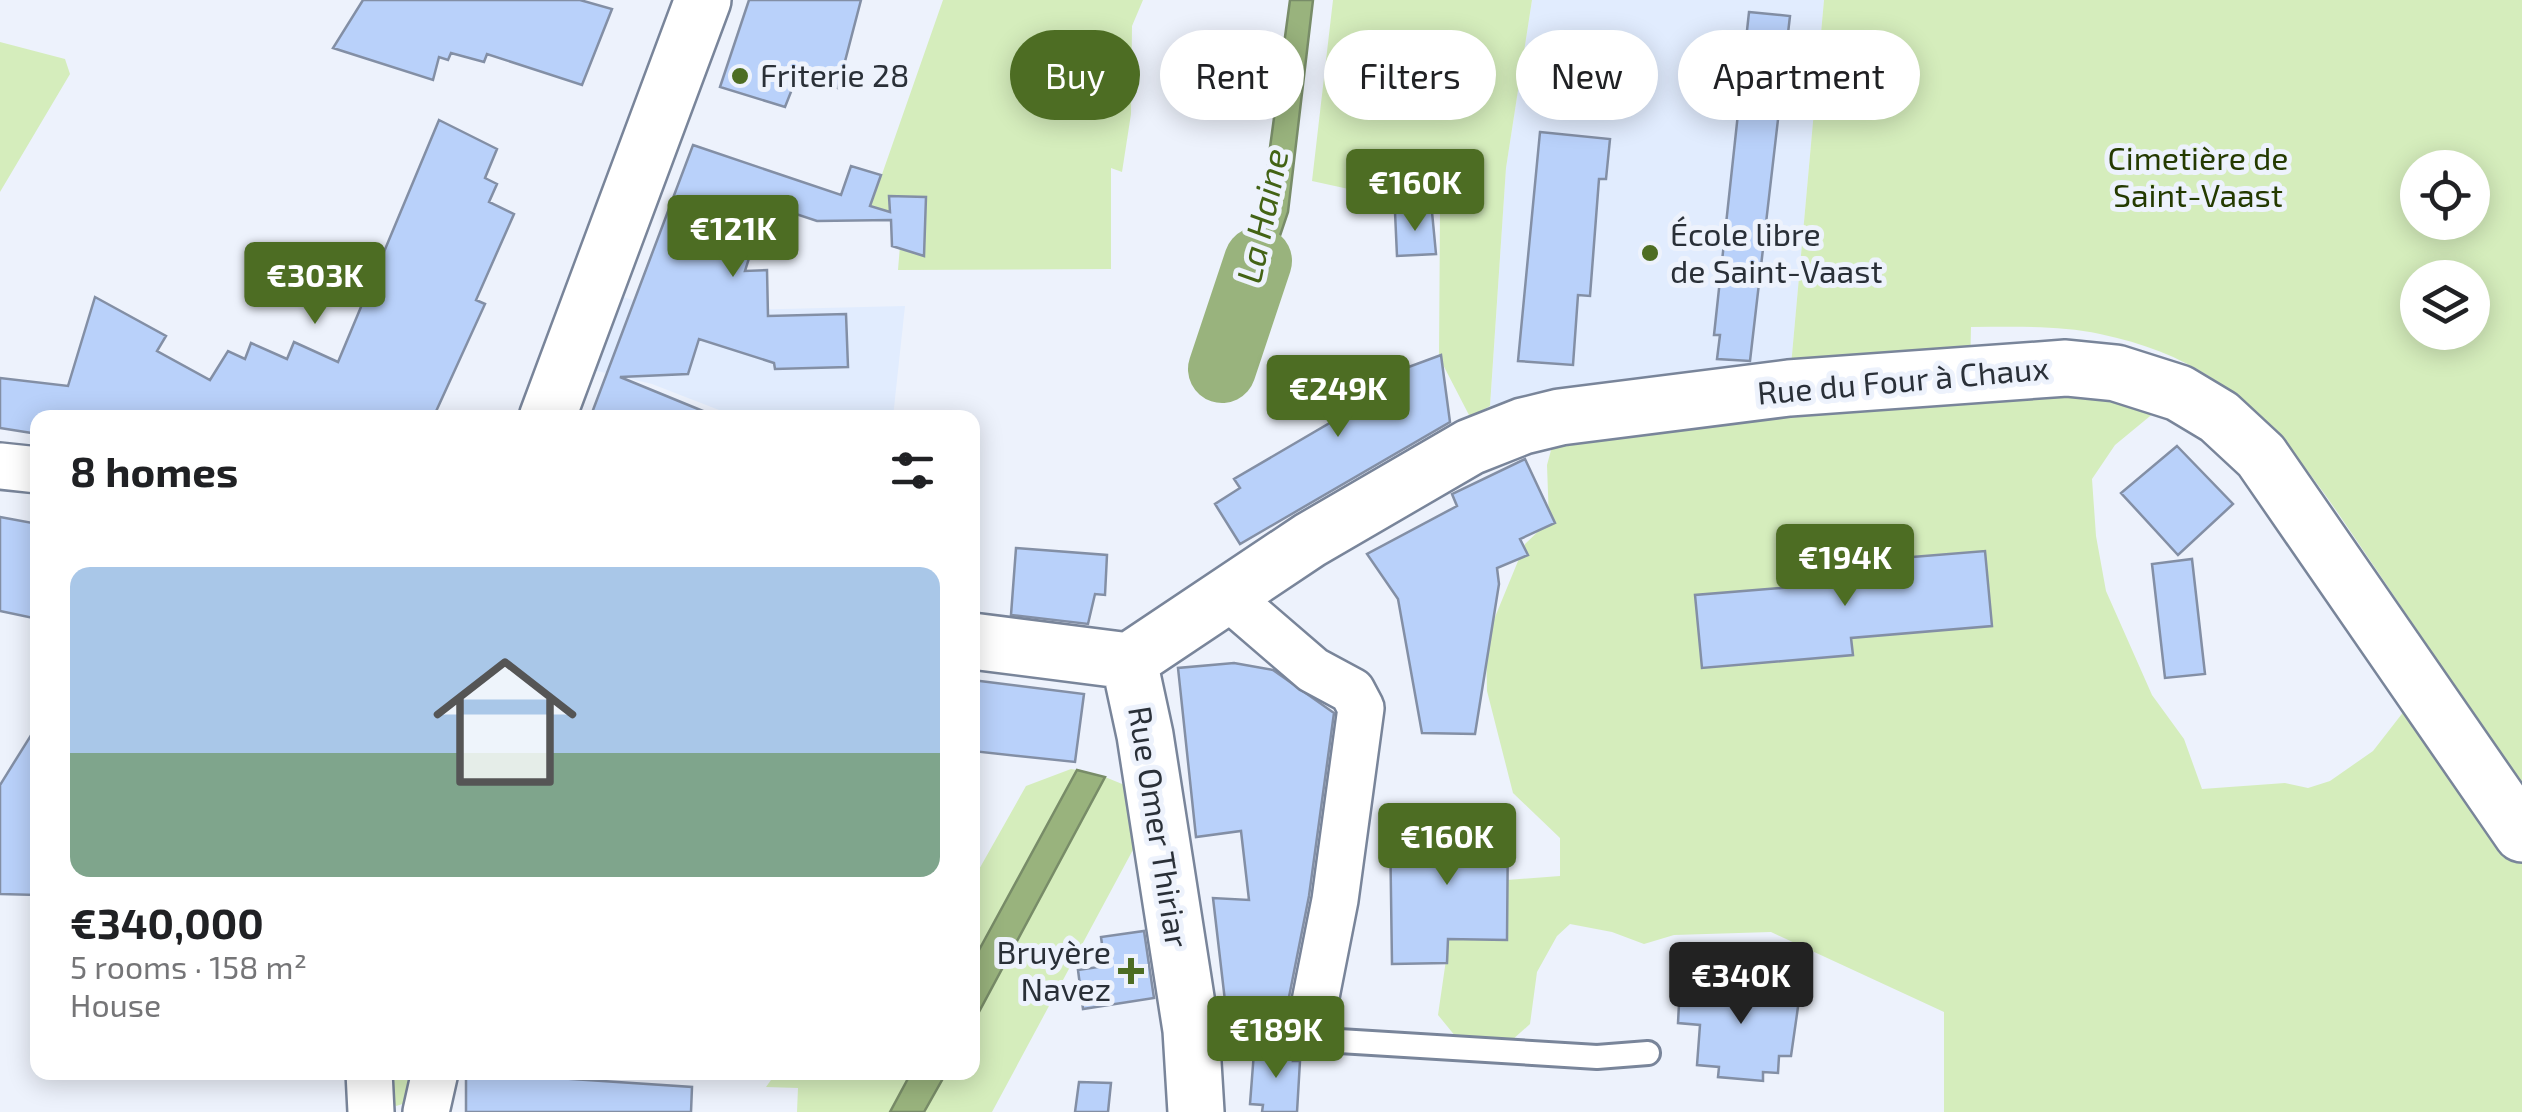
<!DOCTYPE html>
<meta charset="utf-8">
<style>
:root{--surface:#fff;--page:#f2f2f2;--text:#202124;--muted:#757577;--accent:#4d6d23}
body{margin:0;font-family:"Exo 2",sans-serif;background:var(--page);color:var(--text);height:100vh;display:flex;flex-direction:column;font-size:38px;white-space:nowrap}
*{box-sizing:border-box;margin:0}
p{font-size:32px;color:var(--muted)}
.icon{flex:none;width:55px;height:55px;fill:none;stroke:currentColor;stroke-width:2;stroke-linecap:round;stroke-linejoin:round}
.map{position:relative;flex:1;overflow:hidden}
.sheet{position:absolute;left:30px;top:410px;width:950px;height:670px;display:flex;flex-direction:column;background:var(--surface);border-radius:20px;box-shadow:0 5px 25px #0003}
.sheet>*{flex:none}
.banner{position:absolute;left:1010px;top:30px;width:950px;height:90px;display:flex;gap:20px}
.tools{position:absolute;left:2400px;top:150px;display:grid;gap:20px}
.tools a{display:grid;place-items:center;width:90px;height:90px;border-radius:50%;background:var(--surface);box-shadow:0 5px 25px #0003;font-size:50px}
.price{position:absolute;translate:-50% -85px;padding:0 22px;border-radius:10px;background:var(--accent);color:#fff;font-size:32px;line-height:65px;filter:drop-shadow(0 2px 5px #0008)}
.price::after{content:'';position:absolute;left:50%;top:60px;width:30px;height:22px;margin-left:-15px;background:inherit;clip-path:polygon(0 0,100% 0,50% 100%)}
.price.selected{background:#222;color:#fff}
ul{padding:0;list-style:none}
li{display:grid;align-content:center;gap:20px;height:530px;padding:0 40px}
li span{display:grid;place-items:center;height:310px;border-radius:20px;color:#555}
li>.icon{margin-inline-start:auto}
span .icon{width:180px;height:180px;fill:#fffc;stroke-width:1}
li b{font-size:42px}
h2{display:flex;justify-content:space-between;align-items:center;height:120px;padding:0 40px;font-size:42px}
.pill{padding:0 35px;border-radius:45px;background:var(--surface);box-shadow:0 5px 25px #0003;font-size:35px;line-height:90px}
.pill.selected{background:var(--accent);color:#fff}
.map>svg:first-child{display:block}
.built{fill:#e1ecfe}
.green{fill:#d5edbc;fill-rule:evenodd}
.water{fill:#99b37d;stroke:#788c68;stroke-width:2.5}
.lines{fill:none;stroke-linecap:round;stroke-linejoin:round}
.river{stroke:#99b37d;stroke-width:68}
.building{fill:#b9d1fa;stroke:#838fa5;stroke-width:2.5}
.service-casing{stroke:#79859a;stroke-width:28}
.minor-casing{stroke:#79859a;stroke-width:50}
.tertiary-casing{stroke:#79859a;stroke-width:60}
.service{stroke:#fff;stroke-width:22}
.minor{stroke:#fff;stroke-width:45}
.tertiary{stroke:#fff;stroke-width:55}
.poi-dot{fill:#4d6d23;stroke:#edf2fc;stroke-width:4}
.labels{text-anchor:middle;stroke-width:10;stroke-linejoin:round;paint-order:stroke}
.poi-label{font-size:32px;fill:#2a3038;stroke:#edf2fc;text-anchor:start}
.park-label{font-size:32px;fill:#243a00;stroke:#edf2fc}
.street-label{font-size:32px;fill:#2a3038;stroke:#edf2fc}
.water-label{font-size:35px;font-style:italic;fill:#436315;stroke:#edf2fc}
</style>
<div class="map">
<svg width="2522" height="1112" viewBox="0 0 2522 1112">
<rect width="100%" height="100%" fill="#edf2fc"/>
<path class="built" d="M 1532,0 L 1824,0 L 1789,388 L 1488,438 L 1506,168 Z
M 596,287 L 682,318 L 744,310 L 905,306 L 893,417 L 737,417 L 652,384 L 568,364 Z"/>
<path class="green" d="M 943,0 L 1143,0 L 1132,26 L 1131,114 L 1122,172 L 1111,168 L 1111,269 L 898,270 L 902,221 L 866,220 Z
M 1333,0 L 1532,0 L 1506,168 L 1490,406 L 1470,417 L 1439,357 L 1440,209 L 1312,181 Z
M 1824,0 L 2522,0 L 2522,1112 L 1944,1112 L 1944,1012 L 1771,932 L 1674,935 L 1644,944 L 1612,932 L 1570,924 L 1557,936 L 1537,972 L 1530,1024 L 1501,1050 L 1465,1048 L 1438,1015 L 1456,891 L 1494,881 L 1560,876 L 1560,838 L 1513,793 L 1487,691 L 1486,639 L 1525,544 L 1549,521 L 1547,465 L 1560,417 L 1789,388 ZM 2418,168 L 2472,168 L 2472,222 L 2418,222 ZM 2418,278 L 2472,278 L 2472,332 L 2418,332 ZM 1971,327 C 2014,327 2058,325 2100,334 C 2235,362 2289,440 2361,547 C 2395,597 2429,648 2463,698 L 2456,737 L 2422,688 L 2373,751 L 2330,781 L 2308,788 L 2285,783 L 2202,789 L 2184,739 L 2152,695 L 2106,591 L 2096,536 L 2092,479 L 2115,445 L 2155,412 L 2066,368 L 1970,374 Z
M 0,42 L 65,59 L 70,74 L 0,192 Z
M 1071,769 L 1077,770 L 973,961 L 973,880 L 1026,786 Z
M 1105,777 L 1154,797 L 1156,807 L 992,1112 L 924,1112 L 946,1073 L 972,1072 L 973,1023 Z
M 388,1073 L 418,1073 L 406,1103 L 396,1106 L 390,1098 Z
M 776,1073 L 911,1073 L 890,1112 L 797,1112 L 798,1088 L 766,1087 Z"/>
<path class="water" d="M 1290,0 L 1313,0 L 1288,212 L 1240,354 L 1219,347 L 1260,221 Z
M 1077,770 L 1105,777 L 973,1023 L 973,961 Z
M 911,1073 L 946,1073 L 924,1112 L 890,1112 Z"/>
<g class="lines">
<path class="river" d="M 1222,369 L 1258,261"/>
</g>
<path class="building" d="M 363,0 L 580,0 L 612,9 L 582,85 L 487,54 L 484,62 L 451,53 L 448,60 L 439,57 L 433,80 L 333,48 Z
M 749,0 L 861,0 L 838,88 L 798,74 L 785,107 L 720,87 Z
M 1749,12 L 1790,16 L 1750,361 L 1717,359 L 1720,335 L 1714,335 Z
M 439,120 L 497,149 L 485,178 L 497,184 L 489,202 L 514,214 L 476,300 L 485,304 L 433,418 L 38,418 L 38,434 L 0,428 L 0,378 L 68,386 L 95,297 L 166,336 L 157,351 L 210,380 L 228,351 L 245,359 L 251,343 L 287,359 L 294,342 L 338,362 Z
M 1540,132 L 1610,139 L 1606,179 L 1599,179 L 1590,296 L 1578,295 L 1573,365 L 1518,361 Z
M 693,145 L 841,195 L 851,166 L 881,175 L 870,206 L 890,212 L 889,196 L 926,197 L 924,256 L 892,246 L 891,220 L 817,221 L 766,204 L 745,271 L 767,270 L 768,316 L 846,314 L 848,367 L 775,369 L 774,363 L 699,339 L 688,374 L 620,377 L 720,418 L 590,418 Z
M 1395,212 L 1432,212 L 1436,254 L 1397,256 Z
M 1441,355 L 1450,422 L 1240,544 L 1215,504 L 1240,488 L 1234,479 L 1350,411 L 1271,395 L 1271,388 L 1282,387 L 1286,364 L 1319,370 L 1317,383 L 1387,375 Z
M 2177,446 L 2233,504 L 2178,555 L 2121,493 Z
M 1525,459 L 1555,523 L 1520,539 L 1528,555 L 1497,568 L 1499,584 L 1475,734 L 1422,733 L 1398,599 L 1367,554 L 1457,506 L 1452,494 Z
M 0,517 L 38,524 L 38,619 L 0,611 Z
M 1016,548 L 1107,555 L 1105,595 L 1095,594 L 1088,624 L 1011,615 Z
M 1985,551 L 1992,626 L 1851,638 L 1853,655 L 1702,668 L 1695,595 L 1829,584 L 1827,564 Z
M 2192,559 L 2205,674 L 2165,678 L 2152,564 Z
M 1234,663 L 1273,670 L 1334,713 L 1309,896 L 1289,997 L 1225,1001 L 1213,898 L 1249,900 L 1241,831 L 1196,837 L 1178,668 Z
M 972,680 L 1084,694 L 1075,762 L 972,751 Z
M 38,724 L 38,895 L 0,894 L 0,785 Z
M 1451,822 L 1508,826 L 1507,940 L 1448,939 L 1447,963 L 1392,964 L 1390,826 L 1450,826 Z
M 1144,931 L 1154,998 L 1083,1009 L 1078,970 L 1105,966 L 1101,937 Z
M 1680,985 L 1784,985 L 1784,992 L 1800,993 L 1791,1056 L 1779,1056 L 1778,1073 L 1763,1072 L 1763,1081 L 1718,1077 L 1719,1067 L 1697,1065 L 1700,1025 L 1678,1023 Z
M 1296,1049 L 1293,1061 L 1300,1061 L 1297,1112 L 1262,1112 L 1263,1105 L 1250,1104 L 1254,1052 Z
M 466,1072 L 692,1087 L 691,1112 L 466,1112 Z
M 1079,1082 L 1111,1083 L 1108,1112 L 1075,1112 Z"/>
<g class="lines">
<defs>
<path id="service" d="M 1308,1024 L 1323,1040 L 1597,1057 L 1648,1053"/>
<path id="minor" d="M 0,466 L 38,470
M 1191,1030 L 1311,1022 L 1335,900 L 1361,708 L 1352,691 L 1313,670 L 1227,596
M 369,1072 L 371,1112
M 426,1112 L 435,1072"/>
<path id="tertiary" d="M 547,418 L 703,0
M 972,641 L 1129,661
M 1129,661 L 1310,540 L 1470,447 L 1523,426 L 1560,417 L 1789,388 L 2066,368 L 2116,373 L 2179,393 L 2219,417 L 2261,456 L 2522,834
M 1129,661 L 1145,735 L 1191,1030 L 1196,1112"/>
</defs>
<use href="#service" class="service-casing"/>
<use href="#minor" class="minor-casing"/>
<use href="#tertiary" class="tertiary-casing"/>
<use href="#service" class="service"/>
<use href="#minor" class="minor"/>
<use href="#tertiary" class="tertiary"/>
</g>
<g class="poi-dot">
<circle cx="740" cy="76" r="10"/>
<circle cx="1650" cy="253" r="10"/>
<path d="M1126 956h10v10h10v10h-10v10h-10v-10h-10v-10h10z"/>
</g>
<g class="labels">
<g class="poi-label">
<text x="760" y="87">Friterie 28</text>
<text x="1670" y="246">École libre<tspan x="1670" dy="37">de Saint-Vaast</tspan></text>
<text x="1111" y="964" text-anchor="end">Bruyère<tspan x="1111" dy="37">Navez</tspan></text>
</g>
<g class="park-label">
<text x="2198" y="170">Cimetière de<tspan x="2198" dy="37">Saint-Vaast</tspan></text>
</g>
<g class="street-label">
<text transform="translate(1903 381) rotate(-5)" y="11">Rue du Four à Chaux</text>
<text transform="translate(1158 827) rotate(81)" y="11">Rue Omer Thiriar</text>
</g>
<g class="water-label">
<text transform="translate(1263 216) rotate(-78)" y="12">La Haine</text>
</g>
</g>
</svg>
<div class="tools">
<a><svg class="icon" aria-label="locate" viewBox="0 0 24 24"><circle cx="12" cy="12" r="6"/><path d="M12 2v4M12 18v4M2 12h4M18 12h4"/></svg></a>
<a><svg class="icon" aria-label="layers" viewBox="0 0 24 24"><path d="M12 4l9 5-9 5-9-5zM3 14l9 5 9-5"/></svg></a>
</div>
<b class="price" style="left:1415px;top:234px">€160K</b>
<b class="price" style="left:733px;top:280px">€121K</b>
<b class="price" style="left:315px;top:327px">€303K</b>
<b class="price" style="left:1338px;top:440px">€249K</b>
<b class="price" style="left:1845px;top:609px">€194K</b>
<b class="price" style="left:1447px;top:888px">€160K</b>
<b class="price selected" style="left:1741px;top:1027px">€340K</b>
<b class="price" style="left:1276px;top:1081px">€189K</b>
<div class="banner">
<a class="pill selected">Buy</a>
<a class="pill">Rent</a>
<a class="pill">Filters</a>
<a class="pill">New</a>
<a class="pill">Apartment</a>
</div>
<section class="sheet">
<h2>8 homes<svg class="icon" aria-label="filters" viewBox="0 0 24 24"><path d="M4 7h16M4 17h16"/><circle cx="9" cy="7" r="2"/><circle cx="15" cy="17" r="2"/></svg></h2>
<ul>
<li><span style="background:linear-gradient(#a9c7e8 60%,#7fa58c 0)"><svg class="icon" aria-label="home" viewBox="0 0 24 24"><path d="M3 11l9-7 9 7M6 9v11h12V9"/></svg></span><div><b>€340,000</b><p>5 rooms · 158 m²</p><p>House</p></div></li>
</ul>
</section>
</div>
